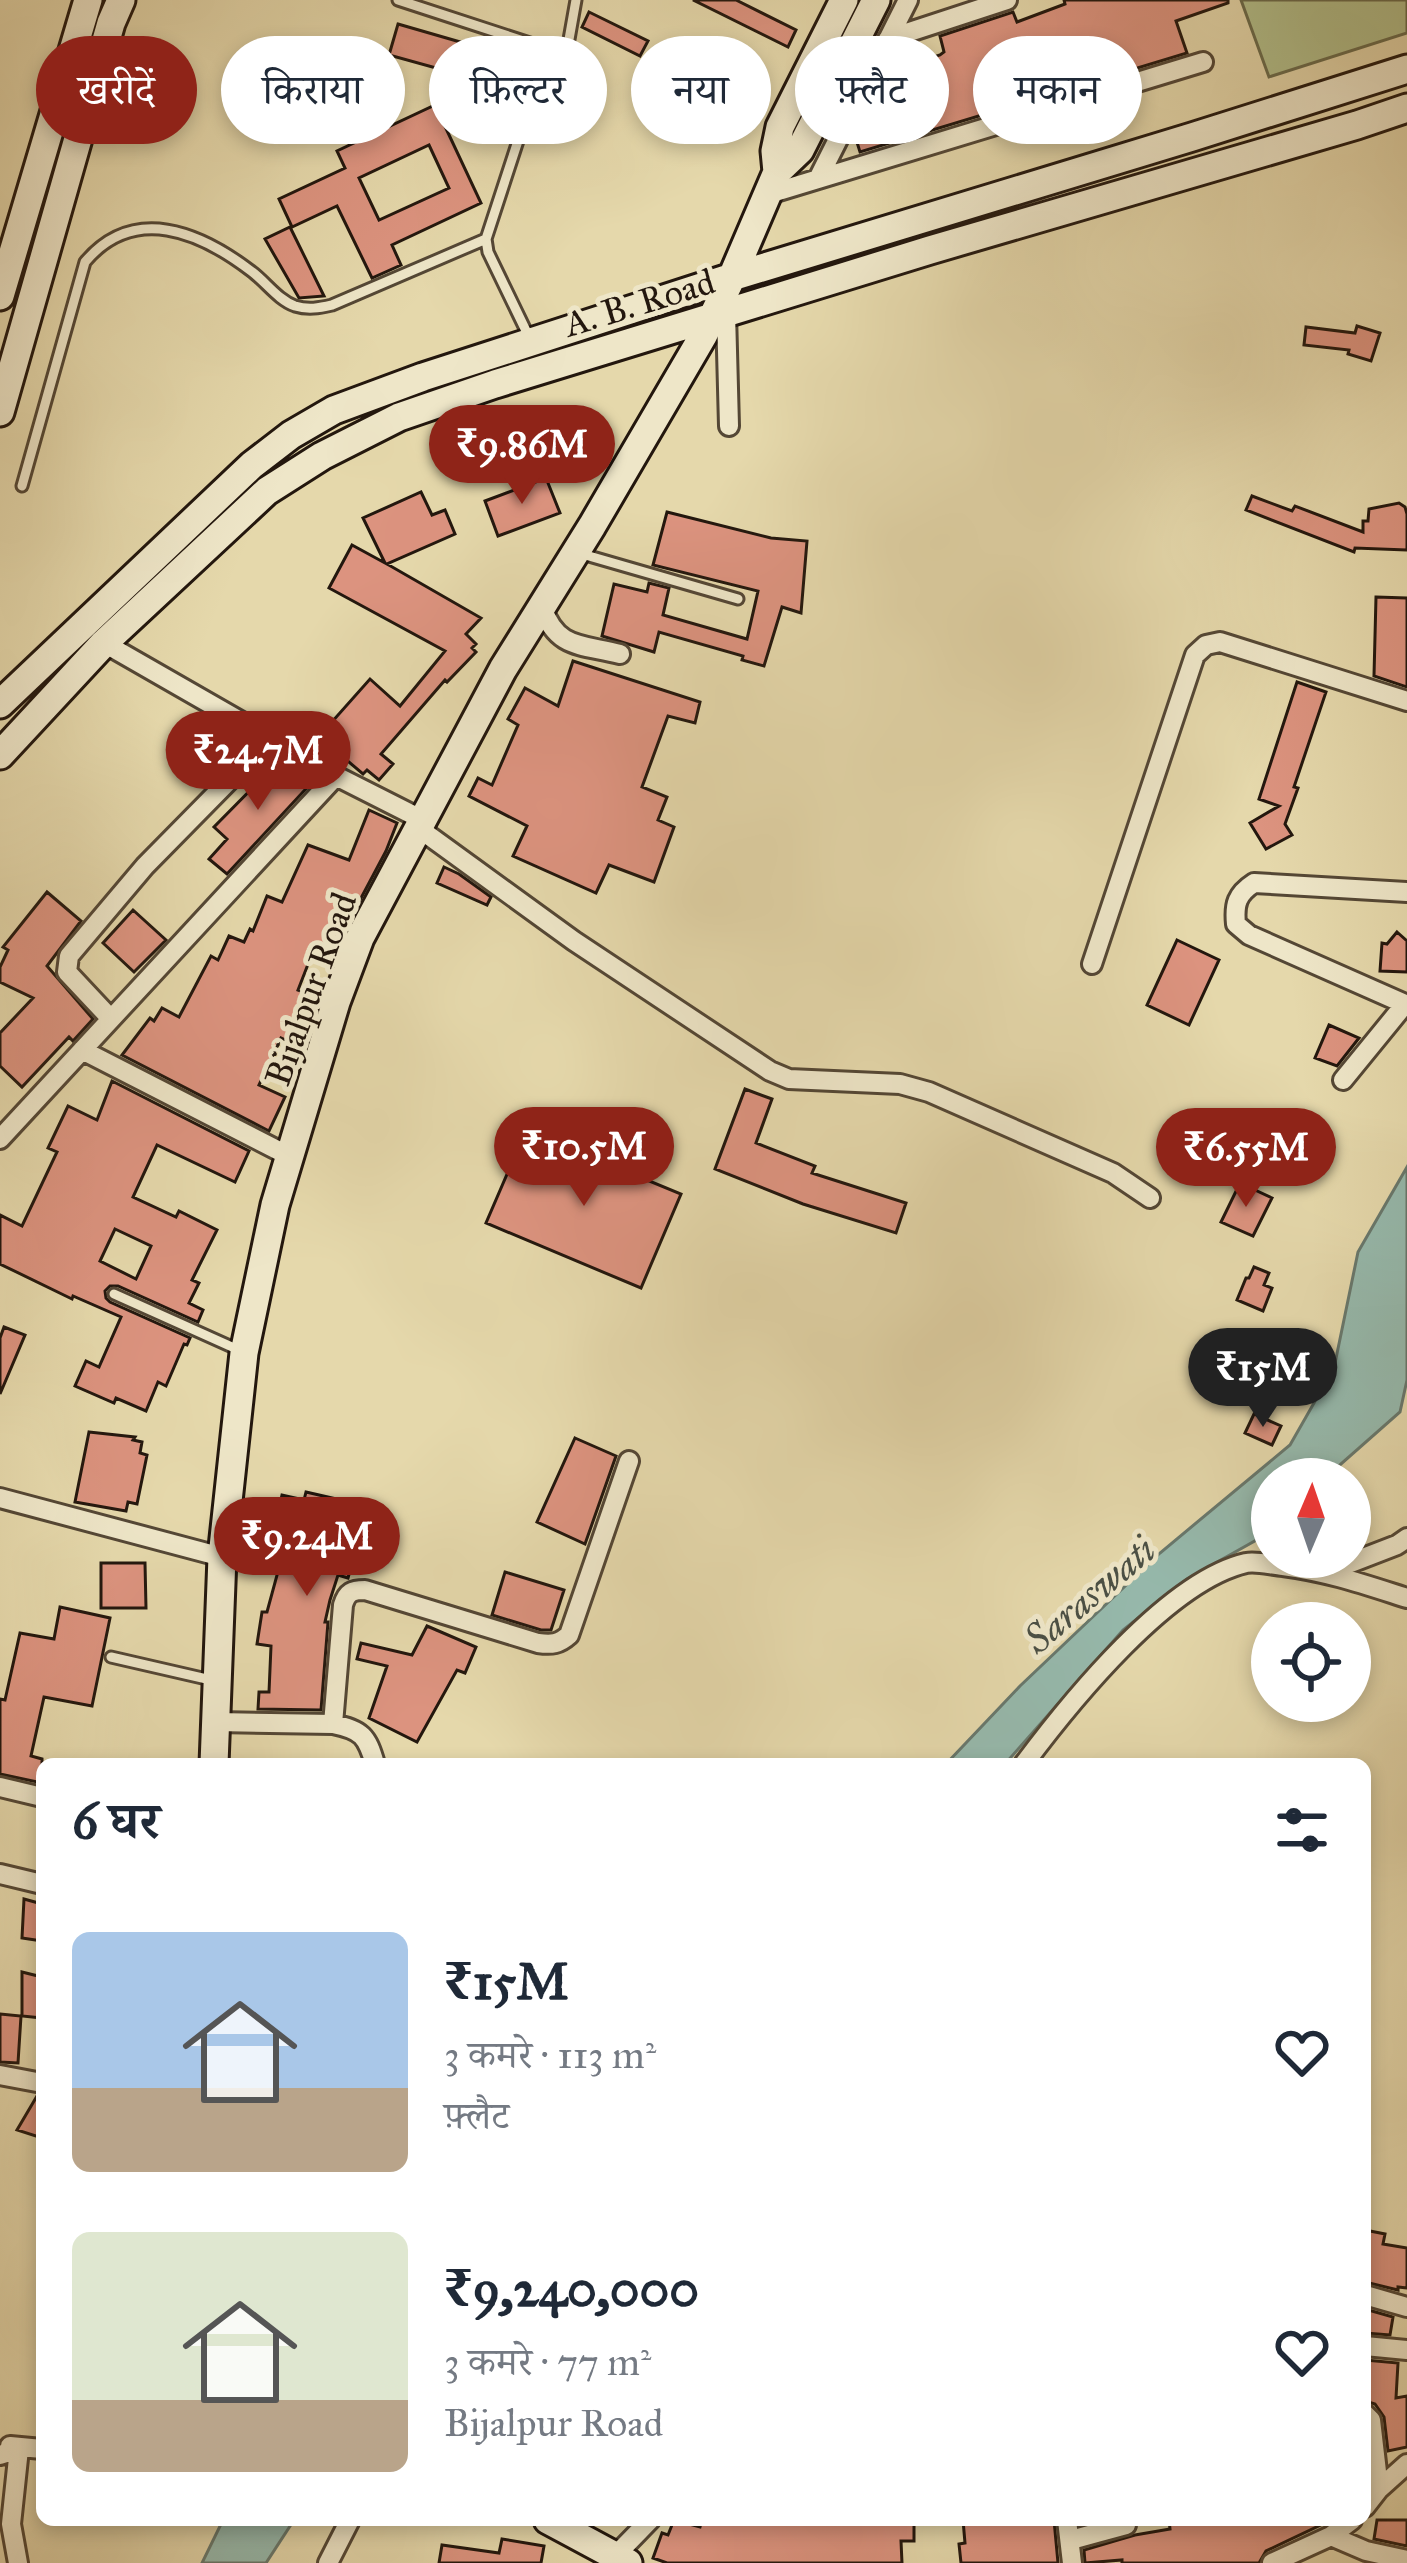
<!DOCTYPE html>
<html lang="hi">
<meta charset="utf-8">
<style>
:root{--surface:#fff;--page:#f2f2f3;--text:#1f2937;--muted:#747a83;--accent:#8f2418}
body{margin:0;font-family:"IM FELL Great Primer","Noto Serif Devanagari",serif;background:var(--page);color:var(--text);height:100vh;display:flex;flex-direction:column;font-size:45px;white-space:nowrap}
*{box-sizing:border-box;margin:0}
p{font-size:39px;color:var(--muted)}
.icon{flex:none;width:66px;height:66px;fill:none;stroke:currentColor;stroke-width:2;stroke-linecap:round;stroke-linejoin:round}
.map{position:relative;flex:1;overflow:hidden}
.sheet{position:absolute;left:36px;top:1758px;width:1335px;height:768px;display:flex;flex-direction:column;background:var(--surface);border-radius:18px;box-shadow:0 6px 18px #0003}
.sheet>*{flex:none}
.banner{position:absolute;left:36px;top:36px;width:1335px;height:108px;display:flex;gap:24px}
.needle{width:78px;rotate:2deg}
.controls{position:absolute;left:1251px;top:1458px;display:grid;gap:24px}
.controls a{display:grid;place-items:center;width:120px;height:120px;border-radius:50%;background:var(--surface);box-shadow:0 6px 18px #0003;font-size:60px}
.price{position:absolute;translate:-50% -102px;padding:0 27px;border-radius:42px;background:var(--accent);color:#fff;font-size:39px;line-height:78px;filter:drop-shadow(0 3px 6px #0008)}
.price::after{content:'';position:absolute;left:50%;top:72px;width:36px;height:27px;margin-left:-18px;background:inherit;clip-path:polygon(0 0,100% 0,50% 100%)}
.price.current{background:#222;color:#fff}
ul{padding:0;list-style:none}
li{display:flex;align-items:center;gap:36px;height:300px;padding:0 36px}
li span{display:grid;place-items:center;flex:none;width:336px;height:240px;border-radius:18px;color:#555}
li>.icon{margin-inline-start:auto}
span .icon{width:144px;height:144px;fill:#fffc;stroke-width:1}
li b{font-size:51px}
h2{display:flex;justify-content:space-between;align-items:center;height:144px;padding:0 36px;font-size:51px}
.tag{padding:0 42px;border-radius:54px;background:var(--surface);box-shadow:0 6px 18px #0003;font-size:42px;line-height:108px}
.tag.current{background:var(--accent);color:#fff}
.map>svg:first-child{display:block}
.green{fill:#b2bf8b;stroke:#6a6b4c;stroke-width:3}
.water{fill:#96b9ac;stroke:#68786d;stroke-width:3}
.building{fill:#dc937f;stroke:#23170e;stroke-width:3;fill-rule:evenodd}
.lines{fill:none;stroke-linecap:round;stroke-linejoin:round}
.service-casing{stroke:#544735;stroke-width:15}
.minor-casing{stroke:#544735;stroke-width:24}
.secondary-casing{stroke:#23170e;stroke-width:33}
.service{stroke:#eee6c8;stroke-width:9}
.minor{stroke:#eee6c8;stroke-width:18}
.secondary{stroke:#eee6c8;stroke-width:27}
.labels{text-anchor:middle;stroke-width:10;stroke-linejoin:round;paint-order:stroke}
.street-label{font-size:36px;fill:#23170e;stroke:#eee6c8}
.water-label{font-size:39px;font-style:italic;fill:#4b5045;stroke:#eee6c8}
</style>
<div class="map">
<svg width="1407" height="2563" viewBox="0 0 1407 2563">
<rect width="100%" height="100%" fill="#e5d8ab"/>
<filter id="stains"><feTurbulence type="fractalNoise" baseFrequency=".00167" numOctaves="4"/><feColorMatrix values="0 0 0 0 .2 0 0 0 0 .09 0 0 0 0 .02 0 0 0 .5 -.17"/></filter>
<radialGradient id="worn" r=".72"><stop offset=".6" stop-color="#630" stop-opacity="0"/><stop offset="1" stop-color="#630" stop-opacity=".3"/></radialGradient>
<path class="green" d="M 1241,0 L 1407,0 L 1407,33 L 1269,77 Z"/>
<path class="water" d="M 1407,1167 L 1407,1380 L 1400,1412 L 1324,1479 L 1272,1479 L 1272,1527 L 1260,1538 L 1187,1579 L 1123,1630 L 1005,1764 L 946,1764 L 1020,1686 L 1160,1553 L 1290,1445 L 1334,1368 L 1358,1252 Z
M 223,2520 L 294,2520 L 266,2563 L 202,2563 Z"/>
<path class="building" d="M 693,0 L 736,0 L 796,30 L 788,47 Z
M 1064,0 L 1228,0 L 1228,3 L 1176,21 L 1187,53 L 860,152 L 855,136 L 868,110 L 879,112 L 909,99 L 899,68 L 940,55 L 944,52 L 940,36 L 1013,12 L 1017,22 L 1065,4 Z
M 589,12 L 648,41 L 640,56 L 582,27 Z
M 398,24 L 533,63 L 521,102 L 470,88 L 483,81 L 389,55 Z
M 685,56 L 747,87 L 729,123 L 668,92 Z
M 435,105 L 481,203 L 392,245 L 401,265 L 372,278 L 337,206 L 292,227 L 279,199 L 345,168 L 337,151 ZM 429,145 L 449,188 L 379,220 L 359,178 Z
M 290,227 L 324,296 L 299,298 L 265,239 Z
M 1357,326 L 1380,333 L 1371,361 L 1348,354 L 1349,350 L 1304,345 L 1306,327 L 1355,333 Z
M 546,478 L 560,513 L 498,536 L 485,501 Z
M 421,492 L 432,515 L 445,510 L 455,534 L 387,564 L 481,618 L 466,634 L 476,644 L 472,648 L 476,652 L 447,682 L 445,680 L 381,754 L 393,764 L 379,780 L 367,770 L 363,774 L 343,757 L 339,762 L 335,760 L 314,742 L 370,679 L 400,706 L 445,651 L 329,588 L 352,545 L 385,563 L 363,518 Z
M 1252,496 L 1292,511 L 1295,506 L 1363,532 L 1363,521 L 1368,521 L 1369,509 L 1399,503 L 1405,507 L 1407,514 L 1407,550 L 1355,548 L 1354,552 L 1246,510 Z
M 667,512 L 771,538 L 807,541 L 801,613 L 782,607 L 764,666 L 742,660 L 743,656 L 659,632 L 654,652 L 602,636 L 614,584 L 647,592 L 649,583 L 669,588 L 663,615 L 747,639 L 758,591 L 653,565 Z
M 1376,597 L 1407,598 L 1407,687 L 1374,676 Z
M 573,661 L 700,702 L 695,723 L 668,716 L 642,787 L 667,797 L 658,820 L 674,827 L 654,882 L 609,865 L 596,893 L 513,856 L 527,826 L 469,796 L 478,778 L 492,785 L 518,725 L 508,719 L 525,688 L 558,706 Z
M 1297,682 L 1326,692 L 1294,787 L 1298,788 L 1285,824 L 1292,835 L 1266,849 L 1250,823 L 1279,806 L 1259,799 Z
M 280,760 L 315,779 L 227,874 L 209,859 L 227,839 L 214,827 Z
M 369,810 L 397,823 L 386,851 L 344,930 L 332,962 L 312,954 L 298,990 L 312,995 L 292,1043 L 281,1038 L 259,1085 L 285,1097 L 269,1131 L 122,1055 L 150,1018 L 154,1021 L 162,1008 L 179,1017 L 211,956 L 218,960 L 229,936 L 244,942 L 250,929 L 253,931 L 267,896 L 282,902 L 308,845 L 349,860 Z
M 444,867 L 459,874 L 491,897 L 487,905 L 437,883 Z
M 47,892 L 81,921 L 47,966 L 93,1019 L 73,1041 L 69,1037 L 22,1087 L 0,1066 L 0,1033 L 33,998 L 0,982 L 0,967 L 8,950 L 3,947 Z
M 133,910 L 166,940 L 134,972 L 103,943 Z
M 1397,932 L 1407,941 L 1407,972 L 1380,971 L 1382,943 L 1387,944 Z
M 1177,940 L 1219,960 L 1189,1025 L 1147,1005 Z
M 1329,1025 L 1359,1038 L 1337,1066 L 1315,1058 Z
M 112,1081 L 249,1151 L 235,1182 L 157,1145 L 133,1197 L 176,1217 L 179,1211 L 217,1230 L 192,1280 L 199,1283 L 189,1303 L 203,1310 L 198,1322 L 118,1286 L 110,1286 L 105,1291 L 106,1298 L 110,1302 L 190,1338 L 187,1345 L 184,1344 L 166,1386 L 158,1382 L 146,1411 L 116,1398 L 114,1403 L 75,1386 L 86,1361 L 99,1367 L 121,1317 L 73,1296 L 72,1299 L 0,1264 L 0,1215 L 22,1226 L 57,1152 L 48,1148 L 68,1106 L 97,1120 ZM 115,1229 L 151,1246 L 136,1279 L 100,1261 Z
M 745,1089 L 772,1099 L 756,1143 L 815,1166 L 812,1173 L 906,1203 L 896,1233 L 803,1204 L 715,1169 Z
M 526,1130 L 681,1194 L 641,1288 L 486,1223 Z
M 1240,1183 L 1272,1198 L 1253,1236 L 1221,1222 Z
M 1254,1267 L 1269,1273 L 1264,1285 L 1272,1288 L 1263,1311 L 1237,1300 L 1246,1278 L 1249,1278 Z
M 4,1327 L 25,1335 L 0,1394 L 0,1338 Z
M 1254,1414 L 1281,1426 L 1272,1445 L 1245,1433 Z
M 89,1432 L 135,1437 L 133,1440 L 142,1442 L 140,1453 L 147,1455 L 137,1504 L 128,1502 L 126,1511 L 75,1502 Z
M 575,1438 L 616,1456 L 585,1544 L 537,1522 Z
M 306,1492 L 358,1504 L 354,1525 L 369,1529 L 361,1558 L 354,1556 L 348,1578 L 338,1575 L 330,1600 L 325,1622 L 328,1622 L 321,1710 L 258,1709 L 259,1692 L 269,1692 L 271,1646 L 257,1644 L 262,1612 L 267,1612 L 280,1564 L 291,1567 L 302,1527 L 276,1522 L 282,1495 L 304,1500 Z
M 101,1563 L 145,1563 L 146,1608 L 101,1608 Z
M 505,1572 L 564,1590 L 551,1630 L 541,1630 L 492,1615 Z
M 60,1607 L 110,1618 L 92,1706 L 44,1697 L 31,1756 L 42,1759 L 42,1783 L 0,1774 L 0,1699 L 5,1700 L 20,1633 L 54,1639 Z
M 427,1626 L 476,1647 L 465,1673 L 457,1670 L 417,1742 L 369,1718 L 387,1666 L 357,1659 L 361,1643 L 412,1655 Z
M 24,1899 L 42,1904 L 42,1941 L 22,1938 Z
M 22,1972 L 42,1977 L 42,2018 L 22,2016 Z
M 0,2014 L 21,2016 L 18,2063 L 0,2062 Z
M 37,2096 L 42,2096 L 42,2138 L 17,2130 Z
M 1365,2230 L 1385,2234 L 1383,2244 L 1407,2248 L 1407,2288 L 1398,2287 L 1398,2290 L 1365,2282 Z
M 1365,2309 L 1393,2317 L 1390,2335 L 1365,2333 Z
M 1365,2360 L 1398,2363 L 1396,2398 L 1407,2396 L 1407,2447 L 1388,2451 L 1384,2417 L 1375,2404 L 1365,2401 Z
M 674,2520 L 700,2527 L 702,2520 L 914,2520 L 914,2541 L 901,2541 L 902,2563 L 667,2563 L 653,2558 L 662,2533 L 668,2535 Z
M 963,2520 L 1054,2520 L 1058,2563 L 961,2563 L 959,2544 L 965,2543 Z
M 1169,2520 L 1329,2520 L 1329,2521 L 1266,2551 L 1259,2563 L 1122,2563 L 1122,2560 L 1085,2563 L 1084,2550 L 1135,2535 L 1170,2529 Z
M 1377,2520 L 1407,2520 L 1407,2546 L 1374,2539 Z
M 502,2539 L 544,2546 L 541,2563 L 439,2563 L 442,2545 L 499,2553 Z"/>
<g class="lines">
<defs>
<path id="service" d="M 398,0 L 548,49
M 530,339 L 488,252 L 486,239 L 548,49 L 560,51 L 568,45 L 576,0
M 22,486 L 85,262 C 134,204 200,232 251,271 C 266,282 278,300 295,306 C 308,310 319,308 332,305 L 486,239
M 582,554 L 738,599
M 114,1294 L 241,1351
M 111,1657 L 211,1680"/>
<path id="minor" d="M 888,39 L 1007,0
M 818,179 L 908,0
M 769,194 L 1203,62
M 726,313 L 729,426
M 542,607 C 557,649 580,644 620,654
M 104,643 L 336,776 L 423,820
M 417,827 L 574,941 L 770,1071 L 789,1079 L 900,1084 L 929,1092 L 1113,1173 L 1150,1198
M 1092,964 L 1195,655 L 1206,645 L 1220,642 L 1407,701
M 111,1019 L 67,972 L 69,956 L 145,866 L 271,738
M 82,1050 L 289,1156
M 1343,1080 L 1405,1004 L 1249,935 L 1236,924 C 1234,904 1237,894 1254,883 L 1407,892
M 0,1139 L 336,776
M 0,1498 L 222,1557
M 1327,1572 L 1397,1545 L 1407,1538
M 216,1722 L 333,1724 C 362,1730 367,1736 375,1764
M 333,1724 L 343,1605 C 347,1592 352,1590 365,1590 L 538,1643 C 552,1645 559,1644 569,1635 L 629,1461
M 1024,1764 C 1071,1701 1168,1581 1246,1563 C 1257,1561 1271,1565 1283,1566 C 1329,1572 1363,1584 1407,1598
M 0,1787 L 42,1797
M 0,1874 L 42,1884
M 0,2075 L 42,2083
M 1365,2295 L 1407,2307
M 1365,2346 L 1407,2350
M 1365,2414 L 1371,2420 L 1379,2489
M 10,2446 L 42,2449
M 0,2455 L 19,2449 L 11,2524 L 18,2563
M 1365,2507 L 1379,2489 L 1407,2464
M 1067,2520 L 1072,2563
M 1331,2536 L 1366,2551 L 1407,2560
M 1071,2540 L 1126,2525
M 615,2556 L 650,2520
M 328,2563 L 350,2520
M 1272,2563 L 1331,2536 L 1352,2520"/>
<path id="secondary" d="M 777,172 L 800,150 L 876,0
M 0,296 L 88,0
M 0,412 L 111,23 L 121,0
M 0,704 L 252,465 L 291,435 L 334,410 L 423,377 L 732,277 L 1192,137 L 1407,69
M 0,755 L 104,643 L 267,491 L 322,456 L 399,417 L 495,384 L 930,250 L 1357,125 L 1407,108
M 214,1764 L 222,1557 L 244,1353 L 275,1205 L 336,1002 L 360,938 L 503,669 L 592,526 L 703,336 L 732,277 L 777,172 L 775,151 L 780,127 L 844,0
M 548,2520 L 628,2563"/>
</defs>
<use href="#service" class="service-casing"/>
<use href="#minor" class="minor-casing"/>
<use href="#secondary" class="secondary-casing"/>
<use href="#service" class="service"/>
<use href="#minor" class="minor"/>
<use href="#secondary" class="secondary"/>
</g>
<g class="labels">
<g class="street-label">
<text transform="translate(639 302) rotate(-17)" y="13">A. B. Road</text>
<text transform="translate(310 989) rotate(-70)" y="13">Bijalpur Road</text>
</g>
<g class="water-label">
<text transform="translate(1089 1594) rotate(-40)" y="14">Saraswati</text>
</g>
</g>
<rect width="100%" height="100%" filter="url(#stains)"/>
<rect width="100%" height="100%" fill="url(#worn)"/>
</svg>
<div class="controls">
<a><svg class="needle" viewBox="-14 -14 28 28"><path d="M0-13l5 13h-10z" fill="#e53935"/><path d="M0 13l5-13h-10z" fill="#747a83"/></svg></a>
<a><svg class="icon" aria-label="locate" viewBox="0 0 24 24"><circle cx="12" cy="12" r="6"/><path d="M12 2v4M12 18v4M2 12h4M18 12h4"/></svg></a>
</div>
<b class="price" style="left:522px;top:507px">₹9.86M</b>
<b class="price" style="left:258px;top:813px">₹24.7M</b>
<b class="price" style="left:584px;top:1209px">₹10.5M</b>
<b class="price" style="left:1246px;top:1210px">₹6.55M</b>
<b class="price current" style="left:1263px;top:1430px">₹15M</b>
<b class="price" style="left:307px;top:1599px">₹9.24M</b>
<div class="banner">
<a class="tag current">खरीदें</a>
<a class="tag">किराया</a>
<a class="tag">फ़िल्टर</a>
<a class="tag">नया</a>
<a class="tag">फ़्लैट</a>
<a class="tag">मकान</a>
</div>
<section class="sheet">
<h2>6 घर<svg class="icon" aria-label="filters" viewBox="0 0 24 24"><path d="M4 7h16M4 17h16"/><circle cx="9" cy="7" r="2"/><circle cx="15" cy="17" r="2"/></svg></h2>
<ul>
<li><span style="background:linear-gradient(#a9c7e8 65%,#b9a48a 0)"><svg class="icon" aria-label="home" viewBox="0 0 24 24"><path d="M3 11l9-7 9 7M6 9v11h12V9"/></svg></span><div><b>₹15M</b><p>3 कमरे · 113 m²</p><p>फ़्लैट</p></div><svg class="icon" aria-label="heart" viewBox="0 0 24 24"><path d="M12 20l-8-8c-3-5 5-10 8-4 3-6 11-1 8 4z"/></svg></li>
<li><span style="background:linear-gradient(#dfe7d0 70%,#b9a48a 0)"><svg class="icon" aria-label="home" viewBox="0 0 24 24"><path d="M3 11l9-7 9 7M6 9v11h12V9"/></svg></span><div><b>₹9,240,000</b><p>3 कमरे · 77 m²</p><p>Bijalpur Road</p></div><svg class="icon" aria-label="heart" viewBox="0 0 24 24"><path d="M12 20l-8-8c-3-5 5-10 8-4 3-6 11-1 8 4z"/></svg></li>
</ul>
</section>
</div>
